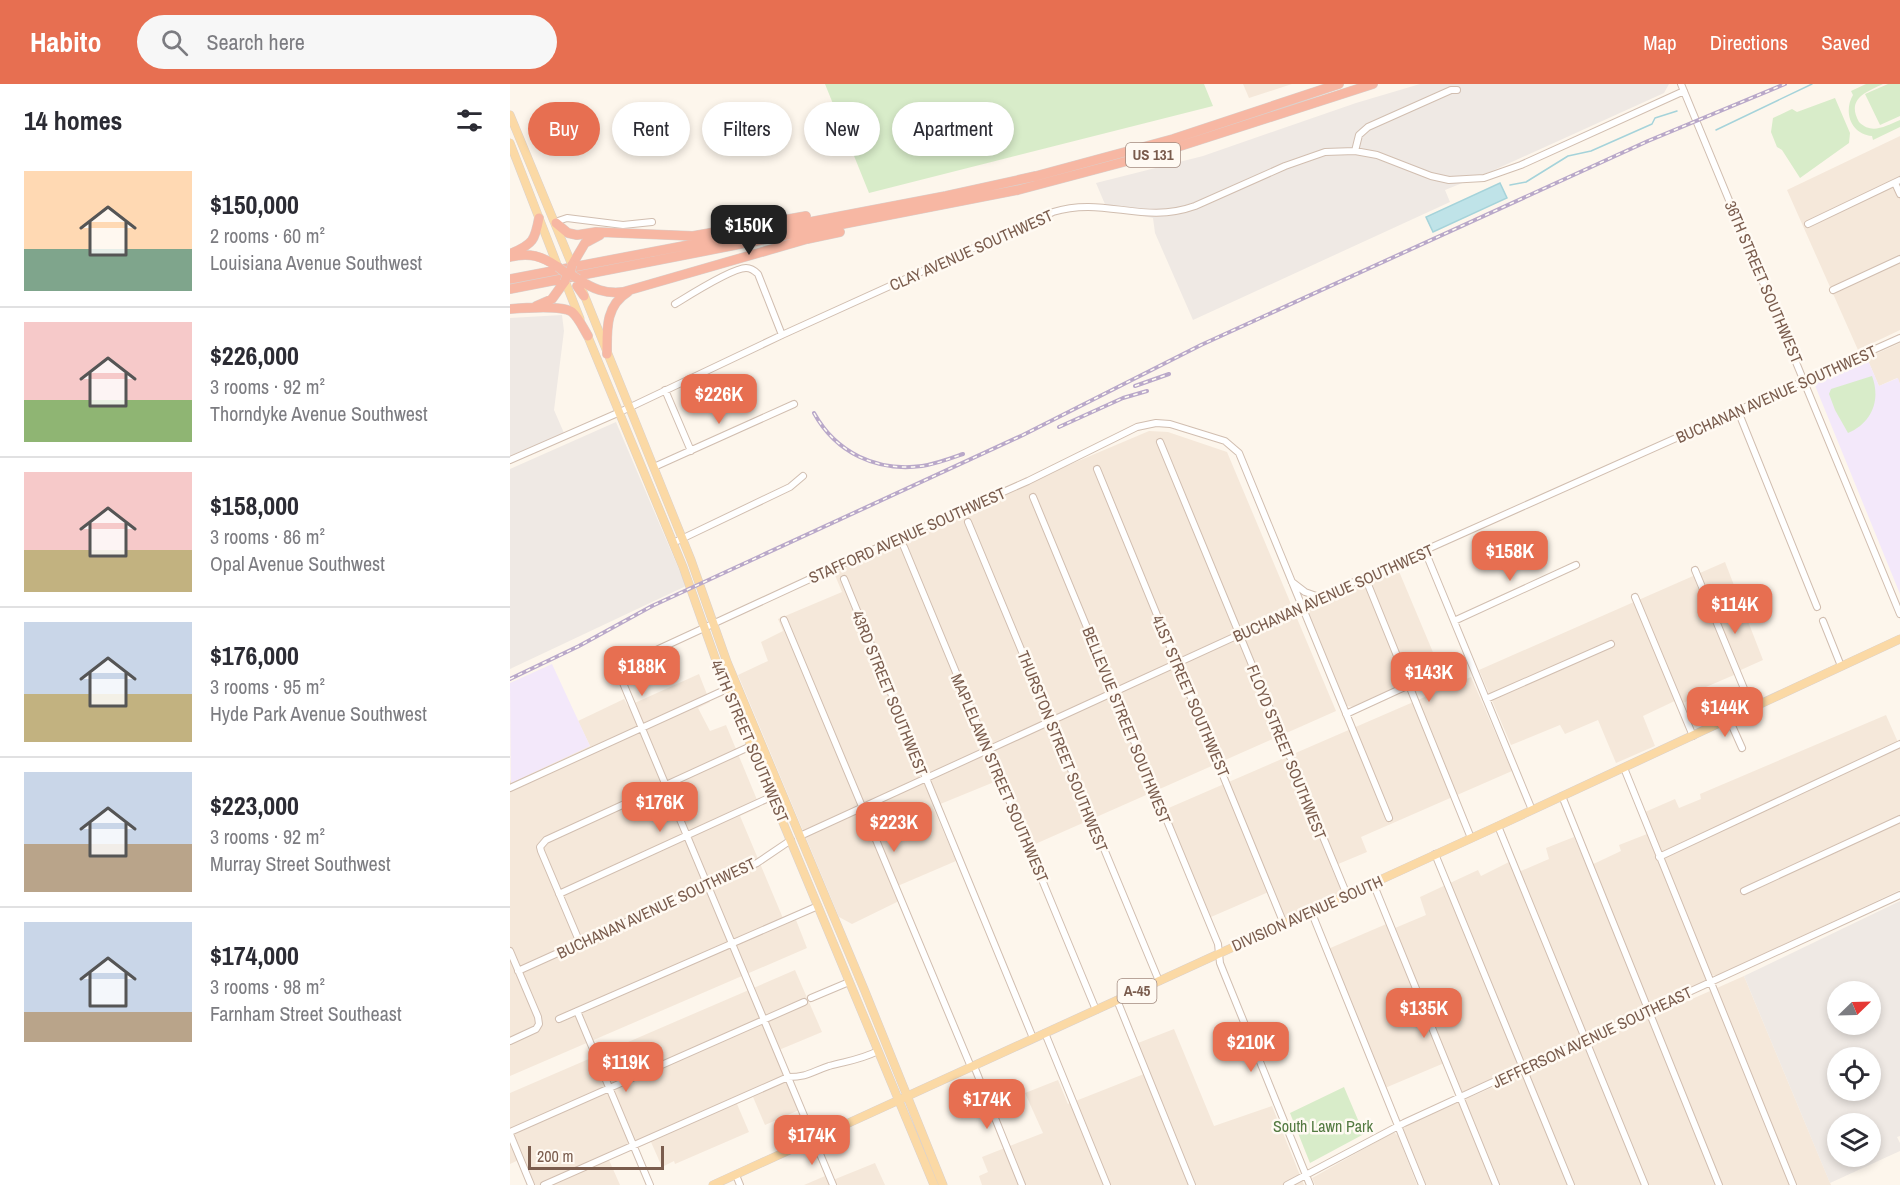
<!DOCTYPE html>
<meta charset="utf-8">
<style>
:root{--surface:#fff;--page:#f7f7f7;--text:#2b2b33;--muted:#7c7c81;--line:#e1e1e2;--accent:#e76f51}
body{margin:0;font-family:"Archivo Narrow",sans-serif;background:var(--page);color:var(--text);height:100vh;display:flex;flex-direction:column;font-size:22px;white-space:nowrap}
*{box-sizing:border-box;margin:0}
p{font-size:20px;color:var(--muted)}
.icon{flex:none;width:33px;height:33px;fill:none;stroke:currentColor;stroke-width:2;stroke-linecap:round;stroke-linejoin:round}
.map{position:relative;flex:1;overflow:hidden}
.sheet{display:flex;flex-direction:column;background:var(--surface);width:510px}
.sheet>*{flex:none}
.banner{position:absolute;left:18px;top:18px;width:570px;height:54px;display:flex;gap:12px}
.needle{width:39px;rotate:67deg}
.tools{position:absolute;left:1317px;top:897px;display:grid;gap:12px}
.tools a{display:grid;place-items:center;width:54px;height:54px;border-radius:50%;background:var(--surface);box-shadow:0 3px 9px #0003;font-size:30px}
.scale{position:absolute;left:18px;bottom:15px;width:136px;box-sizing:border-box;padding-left:6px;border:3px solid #7a5c4d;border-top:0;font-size:16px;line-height:21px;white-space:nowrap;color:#7a5c4d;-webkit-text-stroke:4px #fffaf3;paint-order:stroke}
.price{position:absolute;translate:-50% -51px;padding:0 14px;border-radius:12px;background:var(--accent);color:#fff;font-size:20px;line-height:39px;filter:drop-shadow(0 2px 3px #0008)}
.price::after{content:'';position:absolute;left:50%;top:36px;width:18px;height:14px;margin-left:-9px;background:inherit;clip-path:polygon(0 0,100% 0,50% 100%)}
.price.on{background:#222;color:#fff}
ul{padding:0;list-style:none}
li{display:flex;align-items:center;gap:18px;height:150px;padding:0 24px}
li+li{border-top:2px solid var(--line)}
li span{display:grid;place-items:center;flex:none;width:168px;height:120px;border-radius:0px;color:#555}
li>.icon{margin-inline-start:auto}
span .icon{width:72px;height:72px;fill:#fffc;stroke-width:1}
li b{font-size:26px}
h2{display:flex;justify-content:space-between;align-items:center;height:72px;padding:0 24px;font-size:26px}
.pill{padding:0 21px;border-radius:27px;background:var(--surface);box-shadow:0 3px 9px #0003;font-size:21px;line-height:54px}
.pill.on{background:var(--accent);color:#fff}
header{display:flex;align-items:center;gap:36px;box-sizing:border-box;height:84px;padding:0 30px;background:var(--accent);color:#fff}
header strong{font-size:28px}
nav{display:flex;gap:33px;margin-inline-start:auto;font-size:21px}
.search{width:420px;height:54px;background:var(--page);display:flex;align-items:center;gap:15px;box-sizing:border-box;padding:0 21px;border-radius:33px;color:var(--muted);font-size:22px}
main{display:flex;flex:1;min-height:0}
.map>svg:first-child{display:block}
.residential{fill:#f5e8da}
.industrial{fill:#efe9e4;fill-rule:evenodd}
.education{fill:#f3e8fa}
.green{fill:#d8ecc9}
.water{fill:#bfe3e8;stroke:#a5d3da;stroke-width:1.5}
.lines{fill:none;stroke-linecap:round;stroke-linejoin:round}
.stream{stroke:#a5d3da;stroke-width:1.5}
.minor-casing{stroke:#d1beb0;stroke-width:8}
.major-casing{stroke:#dad1cd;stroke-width:9}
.highway-casing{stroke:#dad1cd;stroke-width:10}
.minor{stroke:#fff;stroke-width:6}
.major{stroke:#fbd9a5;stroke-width:8}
.highway{stroke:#f7b7a3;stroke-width:9}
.rail-casing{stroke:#b9a8c9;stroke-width:4}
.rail{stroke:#fffaf3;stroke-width:1.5;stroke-dasharray:4.5;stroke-linecap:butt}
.highway-bridge-casing{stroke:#dad1cd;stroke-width:10;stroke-linecap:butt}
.highway-bridge{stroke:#f7b7a3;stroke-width:9}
.labels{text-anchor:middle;stroke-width:5;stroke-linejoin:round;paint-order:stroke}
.shield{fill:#fffaf3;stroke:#a28b7f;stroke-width:1.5}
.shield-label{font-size:15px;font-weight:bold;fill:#7a5c4d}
.street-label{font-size:16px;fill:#7a5c4d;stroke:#fffaf3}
.park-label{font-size:16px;fill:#537a41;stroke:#fffaf3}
</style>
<header>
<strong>Habito</strong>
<div class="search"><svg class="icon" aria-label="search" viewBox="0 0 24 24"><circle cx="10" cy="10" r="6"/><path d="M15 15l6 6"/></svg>Search here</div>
<nav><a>Map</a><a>Directions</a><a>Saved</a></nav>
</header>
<main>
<section class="sheet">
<h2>14 homes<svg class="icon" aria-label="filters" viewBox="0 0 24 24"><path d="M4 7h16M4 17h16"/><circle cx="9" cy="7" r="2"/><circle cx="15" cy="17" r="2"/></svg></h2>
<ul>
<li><span style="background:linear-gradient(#ffd9b3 65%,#7fa58c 0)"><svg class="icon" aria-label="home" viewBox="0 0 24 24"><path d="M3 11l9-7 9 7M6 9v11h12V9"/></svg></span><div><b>$150,000</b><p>2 rooms · 60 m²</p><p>Louisiana Avenue Southwest</p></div></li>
<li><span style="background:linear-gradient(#f6c9c9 65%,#8fb573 0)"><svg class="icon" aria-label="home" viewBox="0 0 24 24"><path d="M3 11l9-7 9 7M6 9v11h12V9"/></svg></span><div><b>$226,000</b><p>3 rooms · 92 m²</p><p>Thorndyke Avenue Southwest</p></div></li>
<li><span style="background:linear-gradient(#f6c9c9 65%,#c2b280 0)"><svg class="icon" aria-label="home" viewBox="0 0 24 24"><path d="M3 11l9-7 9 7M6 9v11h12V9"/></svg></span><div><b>$158,000</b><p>3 rooms · 86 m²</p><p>Opal Avenue Southwest</p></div></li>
<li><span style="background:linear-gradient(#c9d6e8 60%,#c2b280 0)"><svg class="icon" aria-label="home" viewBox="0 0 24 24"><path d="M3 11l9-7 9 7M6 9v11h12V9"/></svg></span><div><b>$176,000</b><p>3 rooms · 95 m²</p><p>Hyde Park Avenue Southwest</p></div></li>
<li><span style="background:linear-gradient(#c9d6e8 60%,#b9a48a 0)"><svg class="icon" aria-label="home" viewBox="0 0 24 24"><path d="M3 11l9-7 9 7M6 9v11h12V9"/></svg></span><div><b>$223,000</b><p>3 rooms · 92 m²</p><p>Murray Street Southwest</p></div></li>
<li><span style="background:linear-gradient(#c9d6e8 75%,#b9a48a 0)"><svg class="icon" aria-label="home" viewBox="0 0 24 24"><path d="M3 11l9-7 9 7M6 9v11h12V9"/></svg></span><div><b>$174,000</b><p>3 rooms · 98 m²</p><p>Farnham Street Southeast</p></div></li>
</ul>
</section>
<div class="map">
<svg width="1390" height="1101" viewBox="0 0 1390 1101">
<rect width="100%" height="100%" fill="#fdf6ec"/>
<path class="residential" d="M 733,0 L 782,0 L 739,14 Z
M 1390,52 L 1390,246 L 1348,266 L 1277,106 Z
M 1390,259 L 1390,300 L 1387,294 L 1369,302 L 1357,274 Z
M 639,347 L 658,348 L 717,368 L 826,627 L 523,761 L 494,694 L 423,723 L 446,777 L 383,804 L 389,817 L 342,840 L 329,833 L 228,591 L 258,577 L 251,558 L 273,547 L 268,535 L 332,508 L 324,489 L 554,383 Z
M 1215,478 L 1253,576 L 1224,589 L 1224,591 L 1196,603 L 1191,610 L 1173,619 L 1171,614 L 1133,632 L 1145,662 L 1106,679 L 1088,636 L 1055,650 L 1050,641 L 1001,661 L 969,586 Z
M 888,485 L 930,585 L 844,623 L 837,622 L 798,530 L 800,522 Z
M 189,590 L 200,618 L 188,624 L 200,647 L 216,641 L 250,723 L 230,732 L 275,839 L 286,836 L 297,864 L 0,992 L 0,696 L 1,698 L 80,662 L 68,637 L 114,615 L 118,622 Z
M 961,593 L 1002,687 L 851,753 L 857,768 L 821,783 L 832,808 L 775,833 L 763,806 L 701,833 L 654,726 Z
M 1376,631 L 1390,663 L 1390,806 L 1207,892 L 1202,891 L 1135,728 L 1165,715 L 1169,724 L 1191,715 L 1190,710 Z
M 1137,750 L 1198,897 L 957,1007 L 952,1007 L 939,977 L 875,1004 L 818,865 L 881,838 L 885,844 L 916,831 L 910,813 L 968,786 L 971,792 L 999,778 L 1004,790 L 1039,775 L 1036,764 L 1064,753 L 1077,783 L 1111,767 L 1109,761 Z
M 285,886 L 312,948 L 264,968 L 289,1026 L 255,1041 L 243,1013 L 227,1020 L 239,1048 L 165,1080 L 164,1077 L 152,1083 L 141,1058 L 99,1076 L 110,1101 L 25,1101 L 13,1074 L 0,1080 L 0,1009 Z
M 1234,892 L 1321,1101 L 916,1101 L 893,1045 L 897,1041 Z
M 664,945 L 704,1042 L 762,1022 L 794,1101 L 472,1101 L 469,1092 L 478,1088 L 472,1073 L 533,1049 L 515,1009 L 548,996 L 558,1020 L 639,988 L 628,959 Z
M 884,1048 L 888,1052 L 907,1101 L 805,1101 L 802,1094 Z
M 365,1079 L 375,1101 L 294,1101 L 315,1092 L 318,1098 Z"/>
<path class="industrial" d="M 910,0 L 1159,0 L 1154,9 L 982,87 L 935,106 L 940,118 L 683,236 L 645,149 L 643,134 L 597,125 L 586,99 L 693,72 L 846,19 Z
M 52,231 L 54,247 L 44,326 L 54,349 L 0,373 L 0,234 Z
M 106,338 L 176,502 L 0,585 L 0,385 Z
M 1390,817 L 1390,1052 L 1387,1053 L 1390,1059 L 1390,1067 L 1320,1099 L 1234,892 ZM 1328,908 L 1360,908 L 1360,940 L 1328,940 ZM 1328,974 L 1360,974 L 1360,1006 L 1328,1006 ZM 1328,1040 L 1360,1040 L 1360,1072 L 1328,1072 Z"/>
<path class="education" d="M 1357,274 L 1369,302 L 1388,294 L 1390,300 L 1390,510 L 1304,299 Z
M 42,580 L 80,662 L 1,699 L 0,599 Z"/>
<path class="green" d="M 315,0 L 694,0 L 703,22 L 359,109 Z
M 1356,0 L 1373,0 C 1356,8 1336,15 1349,38 C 1362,51 1375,42 1390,36 L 1390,43 L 1363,56 L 1362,52 C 1341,50 1333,28 1343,11 L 1341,7 Z
M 1378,0 L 1390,0 L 1390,32 L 1370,41 L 1355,10 Z
M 1325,14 L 1340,49 L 1339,59 L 1290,94 L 1272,66 L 1267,63 L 1261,48 L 1263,34 L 1282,25 L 1287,28 Z
M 1362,292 C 1371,316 1362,339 1338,349 L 1325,326 L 1319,310 L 1321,305 Z
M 834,1003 L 854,1050 L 800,1079 L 780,1029 Z"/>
<path class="water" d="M 990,99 L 997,114 L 923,148 L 916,133 Z"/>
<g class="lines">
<path class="stream" d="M 1206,46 L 1302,0
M 1000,101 L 1016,98 L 1058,72 L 1081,67 L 1142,40 L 1145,34 L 1167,27"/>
<defs>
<path id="minor" d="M 1171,0 L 1390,530
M 845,67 L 849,51 L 858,43 L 941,6 L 947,6
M 1385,99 L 1390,110
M 45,138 L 57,134 L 113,141 L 142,138
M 1298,140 L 1390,96
M 1323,206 L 1390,175
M 165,220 C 178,212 222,184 236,184 C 241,184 244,186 248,190 L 272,251
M 155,306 L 181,367
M 1228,327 L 1307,523
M 650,358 L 837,811
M 0,376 L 110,328 L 272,251 L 543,128 C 595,112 632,141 685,122 L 775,82 L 815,68 L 845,67 L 867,71 L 921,92 L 939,96 L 974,94 L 1011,81 L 1174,7
M 144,383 L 284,320
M 587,385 L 774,840
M 523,413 L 708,860 L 710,879 L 714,889 L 800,1101
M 458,438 L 649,897
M 163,459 L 280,403 L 293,392
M 394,463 L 586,926
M 915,467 L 1022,726
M 1185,486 L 1242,624
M 855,493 L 961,754
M 334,495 L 523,954
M 782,498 L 795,508 L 812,514
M 1125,513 L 1183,652
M 274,536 L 461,983
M 944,537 L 1066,481
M 1313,537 L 1331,582
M 976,615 L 1101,560
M 836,630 L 899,601
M 1219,635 L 1232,664
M 1114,684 L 1283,1101
M 0,704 L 217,605
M 1052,712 L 1209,1101
M 988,742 L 1135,1101
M 290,752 L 855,493 L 1390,254
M 925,770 L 1061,1101
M 1149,773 L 1390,660
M 863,799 L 986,1101
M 1234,807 L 1390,735
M 49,810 L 263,712
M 801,827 L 912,1101
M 70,859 L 31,767 L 30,763 L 36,756 L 241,662
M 0,867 L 28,933 L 29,940 L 26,945 L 0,957
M 8,887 L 247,779 L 281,756
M 301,914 L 339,898
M 607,916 L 682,1101
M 67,927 L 140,1101
M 49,935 L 308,822
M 535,949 L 597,1101
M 464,982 L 512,1101
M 0,1048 L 294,918
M 0,1050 L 21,1101
M 226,1091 L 230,1101
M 34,1101 L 278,993 C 298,993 301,988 319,982 C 337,977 350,976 368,967
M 323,1101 L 113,599 L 111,590 L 114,581 L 367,464 L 518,397 L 627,343 L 646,339 L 660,340 L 715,357 L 729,369 L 879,734
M 777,1101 L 894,1039 L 1390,811"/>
<path id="major" d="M 0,31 L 62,181
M 0,59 L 48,183
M 55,197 L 70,235
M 73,208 L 181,476 L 217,578 L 354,905 L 433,1101
M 76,248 L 173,483 L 209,585 L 424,1101
M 203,1101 L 988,742 L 1390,555"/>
<path id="highway" d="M 46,139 L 58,149 L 67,151 L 86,148 L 183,152 L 296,132
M 2,169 C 23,160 25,156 29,134
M 0,173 C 19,168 32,172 48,183
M 62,181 L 75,159 L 90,151
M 0,195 L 436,112 L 526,92 L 663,55 L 829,0
M 68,195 C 83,205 95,210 113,208 L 297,155 L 330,148
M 67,202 L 74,212
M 0,205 L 508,106 L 655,67 L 863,0
M 26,222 L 42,215 L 55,197
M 0,225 C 13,224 52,221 62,228 C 69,234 73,244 78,252
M 97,270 C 97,246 95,222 118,208"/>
</defs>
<use href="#minor" class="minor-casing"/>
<use href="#major" class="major-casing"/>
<use href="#highway" class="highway-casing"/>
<use href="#minor" class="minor"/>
<use href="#major" class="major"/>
<use href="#highway" class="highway"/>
<defs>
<path id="rail" d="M 625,302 L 659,290
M 304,329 C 326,369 367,388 412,382 C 426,380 439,375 453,370
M 549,343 L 613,314 L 637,307
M 0,595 L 69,562 L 142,522 L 513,351 L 691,261 L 1138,57 L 1275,0"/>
</defs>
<use href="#rail" class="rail-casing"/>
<use href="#rail" class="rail"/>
<defs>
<path id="highway-bridge" d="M 62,181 L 60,190 L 68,195
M 48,183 L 57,190 L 55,197"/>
</defs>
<use href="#highway-bridge" class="highway-bridge-casing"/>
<use href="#highway-bridge" class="highway-bridge"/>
</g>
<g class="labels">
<g class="shield">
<rect x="616" y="59" width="54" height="24" rx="4.5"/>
<rect x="607.5" y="895" width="39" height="24" rx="4.5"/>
</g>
<g class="shield-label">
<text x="643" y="76">US 131</text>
<text x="627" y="912">A-45</text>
</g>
<g class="street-label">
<text transform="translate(461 166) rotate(-24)" y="6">CLAY AVENUE SOUTHWEST</text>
<text transform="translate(1254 198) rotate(67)" y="6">36TH STREET SOUTHWEST</text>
<text transform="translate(1266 310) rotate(-24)" y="6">BUCHANAN AVENUE SOUTHWEST</text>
<text transform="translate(397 451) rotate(-24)" y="6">STAFFORD AVENUE SOUTHWEST</text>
<text transform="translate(823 509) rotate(-24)" y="6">BUCHANAN AVENUE SOUTHWEST</text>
<text transform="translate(380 609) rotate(68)" y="6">43RD STREET SOUTHWEST</text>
<text transform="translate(681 612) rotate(67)" y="6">41ST STREET SOUTHWEST</text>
<text transform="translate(617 641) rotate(68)" y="6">BELLEVUE STREET SOUTHWEST</text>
<text transform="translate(240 657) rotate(67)" y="6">44TH STREET SOUTHWEST</text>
<text transform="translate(553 667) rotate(68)" y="6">THURSTON STREET SOUTHWEST</text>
<text transform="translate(777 668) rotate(68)" y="6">FLOYD STREET SOUTHWEST</text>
<text transform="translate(490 694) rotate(67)" y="6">MAPLELAWN STREET SOUTHWEST</text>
<text transform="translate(146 824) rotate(-25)" y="6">BUCHANAN AVENUE SOUTHWEST</text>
<text transform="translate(797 829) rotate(-24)" y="6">DIVISION AVENUE SOUTH</text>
<text transform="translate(1082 953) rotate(-25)" y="6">JEFFERSON AVENUE SOUTHEAST</text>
</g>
<g class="park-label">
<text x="813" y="1048">South Lawn Park</text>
</g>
</g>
</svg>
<div class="tools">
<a><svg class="needle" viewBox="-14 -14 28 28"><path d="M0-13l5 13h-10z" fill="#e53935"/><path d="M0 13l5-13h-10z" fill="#7c7c81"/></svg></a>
<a><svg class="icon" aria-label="locate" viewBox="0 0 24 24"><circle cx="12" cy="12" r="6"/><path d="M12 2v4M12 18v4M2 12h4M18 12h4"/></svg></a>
<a><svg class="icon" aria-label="layers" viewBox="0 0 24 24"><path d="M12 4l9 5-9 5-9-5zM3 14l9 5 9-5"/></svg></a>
</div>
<div class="scale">200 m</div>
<b class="price on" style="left:239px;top:172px">$150K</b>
<b class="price" style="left:209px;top:341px">$226K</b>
<b class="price" style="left:1000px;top:498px">$158K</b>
<b class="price" style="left:1225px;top:551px">$114K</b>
<b class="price" style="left:132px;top:613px">$188K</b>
<b class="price" style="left:919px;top:619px">$143K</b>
<b class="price" style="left:1215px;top:654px">$144K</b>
<b class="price" style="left:150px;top:749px">$176K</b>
<b class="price" style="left:384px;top:769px">$223K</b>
<b class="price" style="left:914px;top:955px">$135K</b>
<b class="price" style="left:741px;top:989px">$210K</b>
<b class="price" style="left:116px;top:1009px">$119K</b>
<b class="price" style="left:477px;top:1046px">$174K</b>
<b class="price" style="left:302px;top:1082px">$174K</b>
<div class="banner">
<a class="pill on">Buy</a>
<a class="pill">Rent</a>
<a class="pill">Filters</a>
<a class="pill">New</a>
<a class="pill">Apartment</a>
</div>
</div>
</main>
